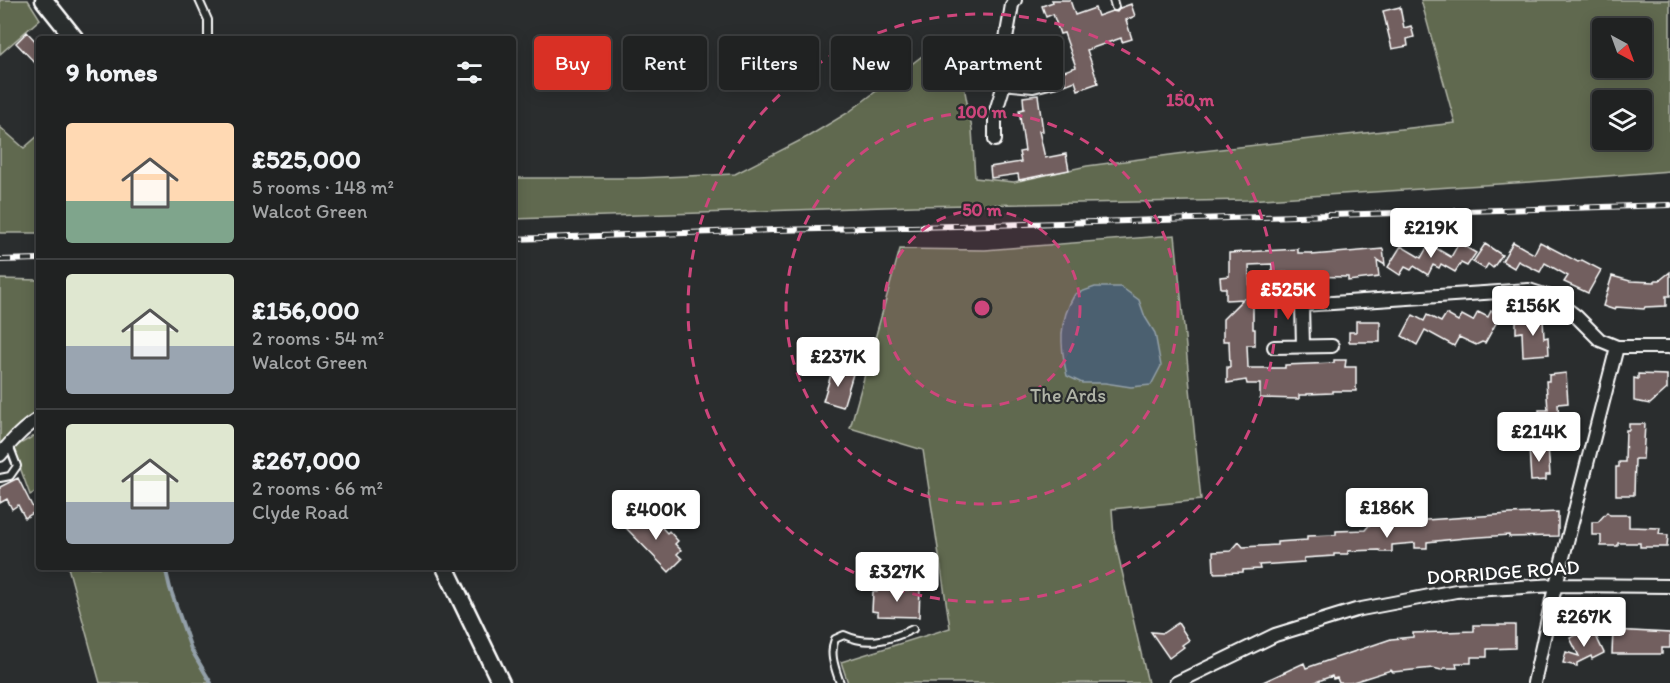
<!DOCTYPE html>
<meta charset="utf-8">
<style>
:root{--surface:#202222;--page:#282a2a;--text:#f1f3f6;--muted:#a2a4a5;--line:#3d3f40;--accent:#d93025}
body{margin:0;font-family:Itim,sans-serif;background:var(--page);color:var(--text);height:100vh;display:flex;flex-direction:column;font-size:22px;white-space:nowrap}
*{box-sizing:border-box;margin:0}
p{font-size:20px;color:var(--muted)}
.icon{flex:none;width:33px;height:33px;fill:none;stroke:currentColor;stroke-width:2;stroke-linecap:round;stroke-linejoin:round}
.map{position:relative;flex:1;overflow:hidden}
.drawer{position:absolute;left:36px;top:36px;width:480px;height:534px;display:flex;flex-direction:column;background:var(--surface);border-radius:6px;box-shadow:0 3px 15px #0003,0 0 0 2px var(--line)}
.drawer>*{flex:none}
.guide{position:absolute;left:534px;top:36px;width:570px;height:54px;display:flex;gap:12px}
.needle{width:39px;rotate:139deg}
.buttons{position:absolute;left:1592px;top:18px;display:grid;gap:12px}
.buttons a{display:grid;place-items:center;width:60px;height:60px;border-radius:6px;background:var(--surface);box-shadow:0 3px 15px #0003,0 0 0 2px var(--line);font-size:30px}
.price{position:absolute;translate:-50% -51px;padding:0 14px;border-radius:6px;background:#fff;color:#222;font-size:20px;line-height:39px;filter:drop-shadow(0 2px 3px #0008)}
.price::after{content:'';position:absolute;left:50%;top:36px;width:18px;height:14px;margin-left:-9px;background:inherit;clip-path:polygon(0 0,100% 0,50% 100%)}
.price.on{background:var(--accent);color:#fff}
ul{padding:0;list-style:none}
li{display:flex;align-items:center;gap:18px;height:150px;padding:0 30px}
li+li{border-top:2px solid var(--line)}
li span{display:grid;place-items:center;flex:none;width:168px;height:120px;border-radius:6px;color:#555}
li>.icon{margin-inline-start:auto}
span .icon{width:72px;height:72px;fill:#fffc;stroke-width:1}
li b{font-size:26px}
h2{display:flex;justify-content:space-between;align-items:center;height:72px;padding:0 30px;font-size:26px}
.tag{padding:0 21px;border-radius:6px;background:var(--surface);box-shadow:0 3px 15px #0003,0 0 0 2px var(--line);font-size:21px;line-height:54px}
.tag.on{background:var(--accent);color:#fff}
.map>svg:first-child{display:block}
.green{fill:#61694f;stroke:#b0b4a7;stroke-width:1.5;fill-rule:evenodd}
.water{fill:#4b606f;stroke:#93a0a9;stroke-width:1.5}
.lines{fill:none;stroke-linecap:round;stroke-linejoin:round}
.stream{stroke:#93a0a9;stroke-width:4}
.building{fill:#725f5e;stroke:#fff;stroke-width:1.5}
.lane-casing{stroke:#fff;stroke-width:10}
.street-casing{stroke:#fff;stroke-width:16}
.secondary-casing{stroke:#fff;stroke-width:21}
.lane{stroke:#2a2d2e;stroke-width:6}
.street{stroke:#2a2d2e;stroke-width:12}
.secondary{stroke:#2a2d2e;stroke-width:16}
.rail-casing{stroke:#fff;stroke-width:6}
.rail{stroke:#2a2d2e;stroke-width:4;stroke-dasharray:11;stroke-linecap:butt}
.ring{fill:none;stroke:#ce467c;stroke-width:3;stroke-dasharray:10 8}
.labels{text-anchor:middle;stroke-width:4.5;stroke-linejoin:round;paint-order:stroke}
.park-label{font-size:20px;fill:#b0b4a7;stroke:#2a2d2e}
.street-label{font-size:20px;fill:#fff;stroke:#2a2d2e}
.centre{fill:#ce467c;stroke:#2a2d2e;stroke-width:3}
.ring-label{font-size:18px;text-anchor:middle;font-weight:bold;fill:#ce467c;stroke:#2a2d2e;stroke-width:4.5;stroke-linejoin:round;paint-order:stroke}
</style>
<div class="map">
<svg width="1670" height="683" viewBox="0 0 1670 683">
<rect width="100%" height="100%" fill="#2a2d2e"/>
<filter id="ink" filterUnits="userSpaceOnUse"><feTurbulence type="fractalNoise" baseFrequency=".0167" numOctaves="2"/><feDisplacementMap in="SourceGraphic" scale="12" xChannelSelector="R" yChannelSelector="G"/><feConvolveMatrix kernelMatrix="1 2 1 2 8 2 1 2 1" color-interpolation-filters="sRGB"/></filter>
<g filter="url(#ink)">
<path class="green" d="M 0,0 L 28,0 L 40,19 L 0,54 Z
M 1421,0 L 1670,0 L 1670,171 L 1530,182 L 1247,200 L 915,206 L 513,219 L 513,178 L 638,178 L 735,174 L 809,136 L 849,112 L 930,50 L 963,81 L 972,129 L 975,178 L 1014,182 L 1087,166 L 1185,153 L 1455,123 ZM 1602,28 L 1641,28 L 1641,68 L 1602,68 ZM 1602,100 L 1641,100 L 1641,140 L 1602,140 Z
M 0,127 L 24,148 L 39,135 L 39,233 L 0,233 Z
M 1175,235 L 1201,500 L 1112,509 L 1114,537 L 1148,683 L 848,683 L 841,662 L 950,628 L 923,450 L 850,428 L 900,249 L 985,250 Z
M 0,279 L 39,280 L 39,414 L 0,447 Z
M 39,433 L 39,490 L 30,495 L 13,448 Z
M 68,567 L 165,567 L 170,588 L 191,649 L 211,683 L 100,683 Z"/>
<path class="water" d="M 1095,287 L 1121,287 L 1139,300 L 1145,317 L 1155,333 L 1161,366 L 1151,385 L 1131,387 L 1105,383 L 1082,383 L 1067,376 C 1060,345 1058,322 1075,294 Z"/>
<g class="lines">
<path class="stream" d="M 165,567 L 170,588 L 191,649 L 211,683"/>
</g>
<path class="building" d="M 1052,0 L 1070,0 L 1075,15 L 1095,8 L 1098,16 L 1112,11 L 1117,12 L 1120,8 L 1131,4 L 1135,16 L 1126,20 L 1132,39 L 1122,42 L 1121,38 L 1087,50 L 1098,83 L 1078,90 L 1075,81 L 1065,85 L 1065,77 L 1061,72 L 1076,67 L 1064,33 L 1060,34 L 1053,14 L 1046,17 L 1042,6 L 1053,2 Z
M 1400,7 L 1404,28 L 1411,26 L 1414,37 L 1407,39 L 1408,46 L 1392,49 L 1383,11 Z
M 27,32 L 38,44 L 35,47 L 39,51 L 39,67 L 16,43 Z
M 1038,95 L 1043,131 L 1039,131 L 1045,158 L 1066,154 L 1069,170 L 1019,180 L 1018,174 L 991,178 L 990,167 L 1021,162 L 1019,152 L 1025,151 L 1019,110 L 1024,109 L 1023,97 Z
M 1513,242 L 1534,254 L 1540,242 L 1578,262 L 1582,260 L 1601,270 L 1588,293 L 1564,282 L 1568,276 L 1545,263 L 1540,272 L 1518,261 L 1514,268 L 1502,261 Z
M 1459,243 L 1476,253 L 1467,266 L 1461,263 L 1455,272 L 1441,264 L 1439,268 L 1433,265 L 1428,275 L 1414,266 L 1411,270 L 1405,267 L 1400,275 L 1388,267 L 1401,246 L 1421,258 L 1429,244 L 1451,257 Z
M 1485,244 L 1502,255 L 1493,268 L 1488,264 L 1485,269 L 1473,262 Z
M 1298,249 L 1298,253 L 1311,253 L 1312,255 L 1383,249 L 1385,265 L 1377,260 L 1379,277 L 1348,281 L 1348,277 L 1298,276 L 1298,272 L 1272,273 L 1272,264 L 1249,265 L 1250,302 L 1253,303 L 1253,329 L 1255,329 L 1255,345 L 1247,345 L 1248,368 L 1285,368 L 1285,365 L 1334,363 L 1334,360 L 1346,360 L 1345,367 L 1356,367 L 1356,391 L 1332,391 L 1332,393 L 1307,394 L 1307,395 L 1299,395 L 1299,399 L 1260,398 L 1260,384 L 1247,384 L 1246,380 L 1227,383 L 1227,367 L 1230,367 L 1229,341 L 1223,341 L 1223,319 L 1243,299 L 1226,300 L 1226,288 L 1221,288 L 1220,277 L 1229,276 L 1229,253 Z
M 1670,272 L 1670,296 L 1666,296 L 1666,306 L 1645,307 L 1644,309 L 1616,307 L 1615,310 L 1603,306 L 1612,276 L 1630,281 L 1655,282 L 1655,280 L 1660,280 Z
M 1491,311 L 1500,316 L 1485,343 L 1482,342 L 1476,345 L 1459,337 L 1454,346 L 1425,330 L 1417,345 L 1402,336 L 1413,315 L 1424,321 L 1427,315 L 1441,322 L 1446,314 L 1458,321 L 1462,315 L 1473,321 L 1478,312 L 1488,317 Z
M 1543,319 L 1544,338 L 1548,337 L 1549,354 L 1523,356 L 1522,332 L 1516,333 L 1516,321 Z
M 1356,321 L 1380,321 L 1380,342 L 1349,342 L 1349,332 L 1356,332 Z
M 833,368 L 853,374 L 843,407 L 823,401 Z
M 1566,373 L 1568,403 L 1558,404 L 1560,442 L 1541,443 L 1539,410 L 1548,410 L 1546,381 L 1549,381 L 1549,375 Z
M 1638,374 L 1667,375 L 1667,389 L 1650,404 L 1634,401 L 1634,378 L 1638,379 Z
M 1629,424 L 1645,424 L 1643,459 L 1635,459 L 1634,495 L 1616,495 L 1616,467 L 1619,467 L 1619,462 L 1625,462 L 1626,430 L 1629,430 Z
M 1548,446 L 1550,475 L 1546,475 L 1546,480 L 1531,481 L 1529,447 Z
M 18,478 L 35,512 L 25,518 L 18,505 L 12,509 L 7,499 L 0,503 L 0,487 Z
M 1558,512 L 1558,536 L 1509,537 L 1509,535 L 1465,538 L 1427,542 L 1427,548 L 1415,548 L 1415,543 L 1392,545 L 1392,552 L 1381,552 L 1380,550 L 1348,551 L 1348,554 L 1334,554 L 1334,556 L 1304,558 L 1304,562 L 1259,565 L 1260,569 L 1243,570 L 1243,572 L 1214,573 L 1213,552 L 1231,551 L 1239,542 L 1243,547 L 1277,545 L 1277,542 L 1307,540 L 1307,536 L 1336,535 L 1336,531 L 1365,530 L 1375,519 L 1379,519 L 1384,523 L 1510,514 Z
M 1607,512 L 1610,515 L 1629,515 L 1629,527 L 1660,528 L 1659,534 L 1668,535 L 1667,547 L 1640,547 L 1640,543 L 1618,543 L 1618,546 L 1601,546 L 1601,535 L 1592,535 L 1592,522 L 1598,522 Z
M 648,513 L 667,533 L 669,531 L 678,541 L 675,544 L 681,550 L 677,554 L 682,559 L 669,572 L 626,528 L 625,523 L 629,520 L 638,521 Z
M 908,587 L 920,587 L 919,617 L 878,616 L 878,612 L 872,611 L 873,592 L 877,592 L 877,589 L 908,590 Z
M 1178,623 L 1189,640 L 1182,645 L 1184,647 L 1169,658 L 1151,632 L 1163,633 Z
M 1474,625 L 1515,625 L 1515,648 L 1487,649 L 1487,657 L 1471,657 L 1471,663 L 1456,663 L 1457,668 L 1444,668 L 1441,670 L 1433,668 L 1393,672 L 1391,670 L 1350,683 L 1339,683 L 1337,678 L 1333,679 L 1332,676 L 1313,683 L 1261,683 L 1304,663 L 1306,668 L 1391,639 L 1413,637 L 1413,633 L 1474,631 Z
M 1587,630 L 1589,634 L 1594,632 L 1604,653 L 1592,659 L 1591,656 L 1577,663 L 1577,666 L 1563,663 L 1566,652 L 1579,656 L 1570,638 Z
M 1613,630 L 1670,633 L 1670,648 L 1662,648 L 1662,654 L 1612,654 Z"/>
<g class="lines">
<defs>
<path id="lane" d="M 199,0 L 208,20 L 208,39
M 1113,0 L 1115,7
M 0,478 L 10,476 L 17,466 L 9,445
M 840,683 C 835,668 829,654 835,639 L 844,635 C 868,646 890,640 913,629"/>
<path id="street" d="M 1003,83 L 1033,86 L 1057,80
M 995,140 L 995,114 L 1002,91 L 1007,66 L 1006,39 L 1012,5 L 1015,0
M 1303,346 L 1302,305 L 1529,290 L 1551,297 L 1576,316 L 1600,340 L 1617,347 L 1670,347
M 1274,347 L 1332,346
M 0,455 C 11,442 24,427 39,419
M 1176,683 L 1275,635 L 1356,610 L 1456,591 L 1556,585 L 1670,586
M 1534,683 L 1552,600 L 1617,347"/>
<path id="secondary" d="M 44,0 L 75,39
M 445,567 L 501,683"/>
</defs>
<use href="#lane" class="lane-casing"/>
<use href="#street" class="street-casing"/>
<use href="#secondary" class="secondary-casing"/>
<use href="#lane" class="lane"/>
<use href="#street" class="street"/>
<use href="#secondary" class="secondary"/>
<defs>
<path id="rail" d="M 513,239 L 774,230 L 957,226 L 1670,205
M 0,260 L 39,259"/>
</defs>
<use href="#rail" class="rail-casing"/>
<use href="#rail" class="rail"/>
</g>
</g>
<circle cx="982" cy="308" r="98" fill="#ce467c" fill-opacity=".12"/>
<g class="ring">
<circle cx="982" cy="308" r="98"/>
<circle cx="982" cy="308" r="196"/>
<circle cx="982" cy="308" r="294"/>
</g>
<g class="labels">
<g class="park-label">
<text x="1068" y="402">The Ards</text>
</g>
<g class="street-label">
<text transform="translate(1503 572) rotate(-4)" y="7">DORRIDGE ROAD</text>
</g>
</g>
<circle cx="982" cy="308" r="9" class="centre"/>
<g class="ring-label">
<text x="1190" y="106">150 m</text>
<text x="982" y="118">100 m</text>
<text x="982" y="216">50 m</text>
</g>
</svg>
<div class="buttons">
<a><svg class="needle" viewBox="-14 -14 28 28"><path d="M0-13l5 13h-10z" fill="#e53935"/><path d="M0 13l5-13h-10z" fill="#a2a4a5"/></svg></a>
<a><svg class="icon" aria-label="layers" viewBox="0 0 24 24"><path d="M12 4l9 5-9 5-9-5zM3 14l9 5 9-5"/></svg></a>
</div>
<b class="price" style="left:1431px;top:259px">£219K</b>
<b class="price on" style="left:1288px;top:321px">£525K</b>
<b class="price" style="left:1533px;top:337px">£156K</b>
<b class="price" style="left:838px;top:388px">£237K</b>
<b class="price" style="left:1539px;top:463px">£214K</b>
<b class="price" style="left:1387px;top:539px">£186K</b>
<b class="price" style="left:656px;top:541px">£400K</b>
<b class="price" style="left:897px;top:603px">£327K</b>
<b class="price" style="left:1584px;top:648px">£267K</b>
<div class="guide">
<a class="tag on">Buy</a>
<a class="tag">Rent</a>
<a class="tag">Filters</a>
<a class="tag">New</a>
<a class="tag">Apartment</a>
</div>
<section class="drawer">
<h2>9 homes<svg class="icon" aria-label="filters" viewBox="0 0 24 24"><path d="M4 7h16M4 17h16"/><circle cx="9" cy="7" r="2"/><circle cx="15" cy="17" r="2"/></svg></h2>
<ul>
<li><span style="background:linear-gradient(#ffd9b3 65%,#7fa58c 0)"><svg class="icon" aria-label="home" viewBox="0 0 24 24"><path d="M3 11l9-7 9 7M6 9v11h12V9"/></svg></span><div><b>£525,000</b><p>5 rooms · 148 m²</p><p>Walcot Green</p></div></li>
<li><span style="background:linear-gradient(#dfe7d0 60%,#9aa5b1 0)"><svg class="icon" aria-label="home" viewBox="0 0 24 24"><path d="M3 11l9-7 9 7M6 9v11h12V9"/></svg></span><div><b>£156,000</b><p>2 rooms · 54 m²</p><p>Walcot Green</p></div></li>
<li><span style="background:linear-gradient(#dfe7d0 65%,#9aa5b1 0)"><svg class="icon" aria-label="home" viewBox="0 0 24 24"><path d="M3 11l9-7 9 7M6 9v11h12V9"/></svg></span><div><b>£267,000</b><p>2 rooms · 66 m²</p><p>Clyde Road</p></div></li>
</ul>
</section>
</div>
